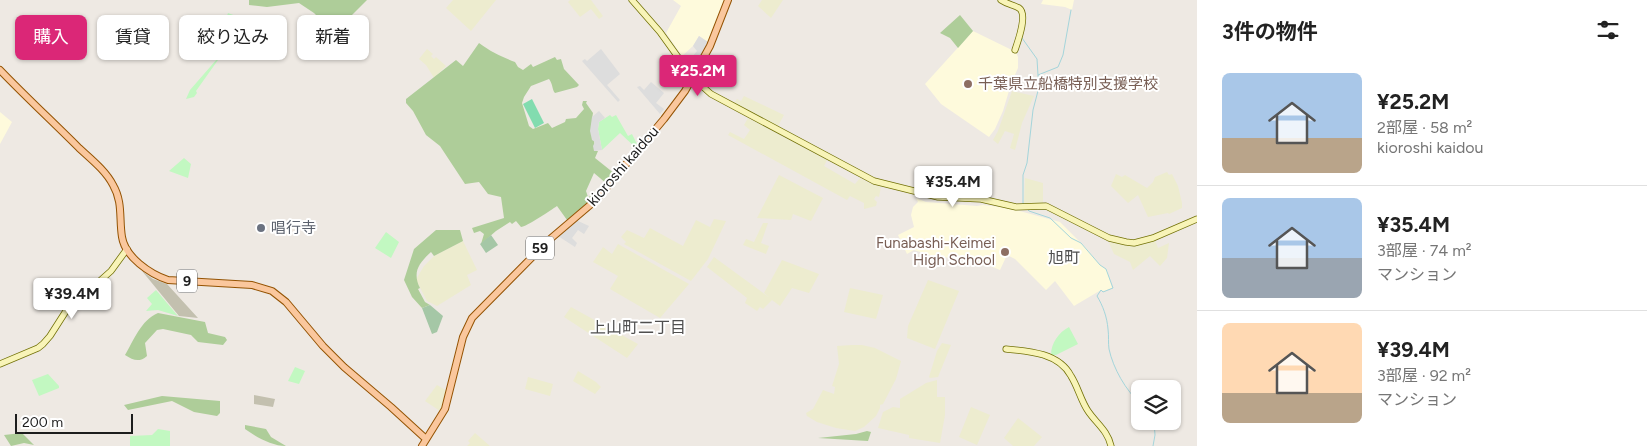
<!DOCTYPE html>
<html lang="ja">
<meta charset="utf-8">
<style>
:root{--surface:#fff;--page:#f2f2f2;--text:#222;--muted:#767676;--line:#e0e0e0;--accent:#db2777}
body{margin:0;font-family:Figtree,"Noto Sans JP",sans-serif;background:var(--page);color:var(--text);height:100vh;display:flex;flex-direction:column;font-size:19px;white-space:nowrap}
*{box-sizing:border-box;margin:0}
p{font-size:16px;color:var(--muted)}
.icon{flex:none;width:28px;height:28px;fill:none;stroke:currentColor;stroke-width:2;stroke-linecap:round;stroke-linejoin:round}
.map{position:relative;flex:1;overflow:hidden}
.side{display:flex;flex-direction:column;background:var(--surface);width:450px}
.side>*{flex:none}
.top-card{position:absolute;left:15px;top:15px;width:475px;height:45px;display:flex;gap:10px}
.controls{position:absolute;left:1131px;top:380px;display:grid;gap:10px}
.controls a{display:grid;place-items:center;width:50px;height:50px;border-radius:8px;background:var(--surface);box-shadow:0 1px 4px #0004;font-size:25px}
.scale{position:absolute;left:15px;bottom:12px;width:118px;box-sizing:border-box;padding-left:5px;border:2px solid #1d1d1d;border-top:0;font-size:14px;line-height:18px;white-space:nowrap;color:#1d1d1d;-webkit-text-stroke:4px #fff;paint-order:stroke}
.price{position:absolute;translate:-50% -42px;padding:0 11px;border-radius:5px;background:#fff;color:#222;font-size:16px;line-height:32px;filter:drop-shadow(0 1px 2px #0008)}
.price::after{content:'';position:absolute;left:50%;top:30px;width:15px;height:11px;margin-left:-8px;background:inherit;clip-path:polygon(0 0,100% 0,50% 100%)}
.price.on{background:var(--accent);color:#fff}
ul{padding:0;list-style:none}
li{display:flex;align-items:center;gap:15px;height:125px;padding:0 25px}
li+li{border-top:1px solid var(--line)}
li span{display:grid;place-items:center;flex:none;width:140px;height:100px;border-radius:8px;color:#555}
li>.icon{margin-inline-start:auto}
span .icon{width:60px;height:60px;fill:#fffc;stroke-width:1}
li b{font-size:21px}
h2{display:flex;justify-content:space-between;align-items:center;height:60px;padding:0 25px;font-size:21px}
.tag{padding:0 18px;border-radius:8px;background:var(--surface);box-shadow:0 1px 4px #0004;font-size:18px;line-height:45px}
.tag.on{background:var(--accent);color:#fff}
main{display:flex;flex:1;min-height:0}
.map>svg:first-child{display:block}
.education{fill:#fefadc}
.construction{fill:#c3c0af}
.farmland{fill:#edeccf}
.forest{fill:#aecd99}
.cemetery{fill:#a5c7a6}
.park{fill:#c2f8c1}
.pitch{fill:#82dcaf}
.parking{fill:#ddd}
.lines{fill:none;stroke-linecap:round;stroke-linejoin:round}
.stream{stroke:#a4d5db;stroke-width:1}
.secondary-casing{stroke:#727107;stroke-width:7}
.primary-casing{stroke:#945303;stroke-width:8}
.secondary{stroke:#f8f4b8;stroke-width:5.5}
.primary{stroke:#fac79d;stroke-width:6}
.education-dot{fill:#8d6e63;stroke:#fff;stroke-width:2}
.worship-dot{fill:#6b7280;stroke:#fff;stroke-width:2}
.labels{text-anchor:middle;stroke-width:4;stroke-linejoin:round;paint-order:stroke}
.shield{fill:#fff;stroke:#616161;stroke-width:1}
.shield-label{font-size:14px;font-weight:bold;fill:#1d1d1d}
.education-label{font-size:15px;fill:#785e54;stroke:#fff;text-anchor:start}
.street-label{font-size:15px;fill:#1d1d1d;stroke:#fff}
.worship-label{font-size:15px;fill:#5b616d;stroke:#fff;text-anchor:start}
.neighbourhood-label{font-size:16px;fill:#505050;stroke:#fff}
</style>
<main>
<div class="map">
<svg width="1197" height="446" viewBox="0 0 1197 446">
<rect width="100%" height="100%" fill="#eee9e3"/>
<path class="education" d="M 673,0 L 724,0 L 708,42 L 699,36 L 693,46 L 682,56 L 666,33 L 681,6 Z
M 1043,0 L 1074,0 L 1072,10 L 1065,7 L 1041,4 Z
M 973,31 L 1016,52 L 1018,57 L 1018,68 L 1011,84 L 1003,111 L 995,129 L 989,137 L 941,104 L 925,84 Z
M 0,112 L 12,122 L 0,144 Z
M 916,198 L 926,202 L 977,206 L 983,205 L 1009,208 L 1060,222 L 1086,248 L 1100,265 L 1107,270 L 1112,288 L 1104,291 L 1101,290 L 1074,306 L 1055,281 L 1046,290 L 1015,259 L 1007,255 L 1000,270 L 965,256 L 951,258 L 933,256 L 914,250 L 907,254 L 898,235 L 914,227 L 911,215 L 913,207 L 918,202 Z"/>
<path class="construction" d="M 142,271 L 153,279 L 167,284 L 198,318 L 179,316 Z
M 254,395 L 275,399 L 273,407 L 254,404 Z"/>
<path class="farmland" d="M 453,0 L 496,0 L 471,31 L 446,8 Z
M 570,0 L 591,0 L 603,16 L 599,19 L 591,9 L 580,17 L 568,2 Z
M 762,0 L 783,0 L 771,18 L 758,6 Z
M 427,49 L 433,54 L 431,56 L 434,59 L 436,57 L 446,66 L 434,78 L 426,65 L 419,59 Z
M 1012,91 L 1034,96 L 1022,123 L 1015,150 L 1010,148 L 1014,134 L 1005,131 L 998,144 L 993,140 L 998,131 Z
M 744,96 L 784,115 L 777,128 L 733,104 L 737,99 L 741,101 Z
M 748,118 L 827,160 L 824,166 L 855,184 L 860,178 L 869,183 L 881,187 L 879,197 L 876,196 L 874,199 L 877,202 L 876,206 L 864,209 L 864,203 L 850,196 L 847,200 L 728,135 L 730,132 L 744,139 L 750,130 L 744,125 Z
M 1167,172 L 1169,175 L 1172,174 L 1178,186 L 1182,203 L 1182,208 L 1169,214 L 1168,213 L 1148,217 L 1138,195 L 1128,203 L 1111,186 L 1116,174 L 1122,177 L 1125,175 L 1147,188 L 1153,182 L 1155,177 Z
M 779,175 L 823,198 L 811,221 L 793,214 L 791,220 L 757,218 Z
M 1025,178 L 1043,183 L 1043,203 L 1024,203 Z
M 714,219 L 726,221 L 708,259 L 691,281 L 624,244 L 626,242 L 621,237 L 627,230 L 644,238 L 650,228 L 683,246 L 696,220 L 710,227 Z
M 763,223 L 768,223 L 761,243 L 769,246 L 766,254 L 743,245 L 746,239 L 754,242 Z
M 1155,240 L 1158,248 L 1169,243 L 1167,258 L 1160,266 L 1150,256 L 1133,270 L 1130,262 L 1114,254 L 1109,243 L 1110,242 L 1134,245 Z
M 463,241 L 477,270 L 467,275 L 471,285 L 437,306 L 427,301 L 416,280 L 418,276 L 424,266 L 434,256 Z
M 618,244 L 689,284 L 660,318 L 610,289 L 618,276 L 593,262 L 603,247 L 612,254 Z
M 714,257 L 770,298 L 764,293 L 782,260 L 819,274 L 809,293 L 792,288 L 780,306 L 772,300 L 763,309 L 760,307 L 757,311 L 745,303 L 747,298 L 707,267 Z
M 928,280 L 959,291 L 935,349 L 907,338 L 908,326 Z
M 850,288 L 883,295 L 876,319 L 844,312 Z
M 571,307 L 638,344 L 627,358 L 564,317 Z
M 942,343 L 951,345 L 938,377 L 930,378 L 929,377 L 937,351 Z
M 852,345 L 862,345 L 875,348 L 901,361 L 896,379 L 883,404 L 880,405 L 880,408 L 876,416 L 864,427 L 855,431 L 836,428 L 817,422 L 807,416 L 806,413 L 813,409 L 823,390 L 834,394 L 835,387 L 832,386 L 839,364 L 837,346 Z
M 578,371 L 596,382 L 601,387 L 595,394 L 573,381 Z
M 528,377 L 553,384 L 550,396 L 525,389 Z
M 937,380 L 937,397 L 945,397 L 945,415 L 940,443 L 909,438 L 909,435 L 878,428 L 883,412 L 893,407 L 900,408 L 900,399 L 926,383 Z
M 437,385 L 447,391 L 440,411 L 425,401 Z
M 971,407 L 990,415 L 977,445 L 959,437 Z
M 1018,418 L 1042,437 L 1034,446 L 1013,446 L 1004,438 Z
M 475,433 L 490,446 L 467,446 L 470,443 L 468,441 Z"/>
<path class="forest" d="M 249,0 L 367,0 L 334,33 L 314,13 L 299,3 L 267,7 L 249,5 Z
M 960,15 L 973,31 L 958,48 L 950,38 L 940,33 Z
M 479,43 C 491,52 502,57 515,62 L 518,67 L 523,70 L 531,64 L 533,67 L 555,57 L 557,60 L 561,59 L 564,69 L 579,85 L 577,87 L 555,93 C 552,90 553,84 549,79 L 531,86 L 524,97 L 522,103 L 529,126 L 533,129 L 548,123 L 552,128 L 565,122 L 566,119 L 576,118 L 584,109 L 582,105 L 583,101 L 587,101 L 586,103 L 593,113 C 590,125 596,138 594,151 L 598,151 L 595,158 L 615,174 L 607,184 L 594,173 L 586,191 L 588,197 L 591,196 L 593,198 L 567,220 L 557,206 C 551,210 526,227 521,227 L 516,221 L 512,224 L 510,222 L 496,231 L 481,244 L 484,234 L 480,231 L 474,233 L 472,228 L 504,218 L 501,197 L 488,194 L 479,182 L 465,184 L 440,146 L 426,135 L 413,111 L 406,103 L 406,99 L 456,60 L 463,66 Z
M 436,230 L 460,230 L 463,241 L 434,256 L 431,252 C 419,263 412,272 420,288 L 418,289 L 425,302 L 430,305 L 422,308 L 412,297 L 404,280 L 414,249 Z
M 158,313 L 205,322 L 208,333 L 225,337 L 227,340 L 223,345 L 198,342 L 191,335 L 163,329 L 157,330 L 145,343 L 147,356 C 139,363 133,360 125,355 C 134,340 141,320 158,313 Z
M 162,396 L 220,401 L 220,413 L 217,416 L 194,412 L 172,401 L 128,410 L 124,405 Z
M 245,425 L 266,429 L 271,437 L 286,446 C 272,446 256,437 245,429 Z
M 867,431 L 871,432 L 868,441 L 818,438 L 856,434 Z
M 22,433 L 34,445 L 24,443 L 11,446 L 4,435 Z"/>
<path class="cemetery" d="M 491,235 L 498,245 L 486,253 L 480,244 Z
M 430,305 L 443,316 L 437,332 L 432,334 L 422,308 Z"/>
<path class="park" d="M 228,13 L 241,18 L 237,30 L 237,43 L 235,47 L 220,36 Z
M 217,59 L 218,60 L 196,91 L 197,93 L 194,97 L 186,99 L 190,90 Z
M 610,115 L 612,117 L 616,115 L 628,136 L 632,134 L 638,146 L 636,148 L 620,133 L 602,150 L 598,129 L 599,122 Z
M 184,158 L 191,164 L 188,178 L 169,171 Z
M 386,232 L 399,242 L 391,258 L 375,248 Z
M 156,290 L 178,316 L 158,310 L 146,311 L 152,304 L 147,298 Z
M 1069,327 L 1078,344 L 1056,355 L 1051,355 C 1051,343 1059,332 1069,327 Z
M 295,367 L 305,371 L 299,384 L 288,381 Z
M 48,374 L 59,386 L 59,388 L 39,396 L 32,380 Z
M 158,429 L 170,431 L 170,446 L 130,446 L 130,436 L 152,435 Z"/>
<path class="pitch" d="M 532,99 L 544,123 L 535,128 L 523,104 Z"/>
<path class="parking" d="M 699,36 L 708,42 L 692,70 L 687,63 L 697,51 L 693,46 Z
M 601,49 L 620,74 L 607,85 L 620,100 L 618,102 L 582,61 L 585,59 L 587,61 Z
M 651,82 L 664,93 L 656,103 L 664,109 L 660,114 L 637,87 L 640,86 L 644,90 Z
M 599,111 L 605,118 L 599,122 L 598,129 L 602,150 L 594,151 L 593,146 L 595,142 L 592,140 L 590,131 L 592,117 Z
M 576,220 L 589,226 L 584,234 L 578,230 L 572,238 L 577,243 L 575,247 L 558,236 Z"/>
<g class="lines">
<path class="stream" d="M 1022,38 L 1037,59 L 1038,75
M 1023,204 L 1023,175 L 1027,163 L 1033,110 L 1039,87 L 1038,75 L 1058,67 L 1063,55 L 1071,10
M 1027,209 L 1029,211 L 1050,218 L 1071,238 L 1081,243 L 1100,265 L 1106,269 L 1113,288 L 1103,292 L 1101,290 L 1097,296 C 1103,306 1107,317 1108,329 C 1109,336 1108,343 1109,349 C 1113,368 1126,391 1140,403
M 1153,446 L 1155,435 L 1154,421"/>
<defs>
<path id="secondary" d="M 632,0 L 660,32 L 693,78 L 711,94 L 874,181 L 938,197 L 981,199 L 1016,207 L 1046,206 L 1109,238 L 1126,242 L 1134,243 L 1153,238 L 1197,219
M 1001,0 C 1007,4 1013,5 1019,8 C 1028,14 1018,41 1015,50
M 1006,349 C 1029,351 1059,353 1071,376 C 1078,387 1081,401 1088,411 C 1096,423 1108,431 1111,446
M 0,364 L 38,348 L 43,344 L 50,336 L 66,311 L 111,271 L 127,249"/>
<path id="primary" d="M 0,70 C 26,97 53,122 79,148 C 91,159 106,171 113,185 C 123,202 119,219 122,237 C 125,257 150,274 168,280 L 252,285 L 272,291 L 286,302 L 323,346 L 344,367 L 391,407 L 426,439
M 422,446 L 445,409 L 463,337 L 472,318 L 549,240 L 596,200 L 664,119 L 685,91 L 710,46 L 728,0"/>
</defs>
<use href="#secondary" class="secondary-casing"/>
<use href="#primary" class="primary-casing"/>
<use href="#secondary" class="secondary"/>
<use href="#primary" class="primary"/>
</g>
<g class="education-dot">
<circle cx="968" cy="84" r="5"/>
<circle cx="1005" cy="252" r="5"/>
</g>
<circle class="worship-dot" cx="261" cy="228" r="5"/>
<g class="labels">
<g class="shield">
<rect x="526" y="236.5" width="28" height="23" rx="4"/>
<rect x="177" y="269.5" width="20" height="23" rx="4"/>
</g>
<g class="shield-label">
<text x="540" y="253">59</text>
<text x="187" y="286">9</text>
</g>
<g class="education-label">
<text x="978" y="89">千葉県立船橋特別支援学校</text>
<text x="995" y="248" text-anchor="end">Funabashi-Keimei<tspan x="995" dy="17">High School</tspan></text>
</g>
<g class="street-label">
<text transform="translate(623 166) rotate(-49)" y="5">kioroshi kaidou</text>
</g>
<g class="worship-label">
<text x="271" y="233">唱行寺</text>
</g>
<g class="neighbourhood-label">
<text x="1064" y="263">旭町</text>
<text x="638" y="333">上山町二丁目</text>
</g>
</g>
</svg>
<div class="controls">
<a><svg class="icon" aria-label="layers" viewBox="0 0 24 24"><path d="M12 4l9 5-9 5-9-5zM3 14l9 5 9-5"/></svg></a>
</div>
<div class="scale">200 m</div>
<b class="price on" style="left:698px;top:97px">¥25.2M</b>
<b class="price" style="left:953px;top:208px">¥35.4M</b>
<b class="price" style="left:72px;top:320px">¥39.4M</b>
<div class="top-card">
<a class="tag on">購入</a>
<a class="tag">賃貸</a>
<a class="tag">絞り込み</a>
<a class="tag">新着</a>
</div>
</div>
<section class="side">
<h2>3件の物件<svg class="icon" aria-label="filters" viewBox="0 0 24 24"><path d="M4 7h16M4 17h16"/><circle cx="9" cy="7" r="2"/><circle cx="15" cy="17" r="2"/></svg></h2>
<ul>
<li><span style="background:linear-gradient(#a9c7e8 65%,#b9a48a 0)"><svg class="icon" aria-label="home" viewBox="0 0 24 24"><path d="M3 11l9-7 9 7M6 9v11h12V9"/></svg></span><div><b>¥25.2M</b><p>2部屋 · 58 m²</p><p>kioroshi kaidou</p></div></li>
<li><span style="background:linear-gradient(#a9c7e8 60%,#9aa5b1 0)"><svg class="icon" aria-label="home" viewBox="0 0 24 24"><path d="M3 11l9-7 9 7M6 9v11h12V9"/></svg></span><div><b>¥35.4M</b><p>3部屋 · 74 m²</p><p>マンション</p></div></li>
<li><span style="background:linear-gradient(#ffd9b3 70%,#b9a48a 0)"><svg class="icon" aria-label="home" viewBox="0 0 24 24"><path d="M3 11l9-7 9 7M6 9v11h12V9"/></svg></span><div><b>¥39.4M</b><p>3部屋 · 92 m²</p><p>マンション</p></div></li>
</ul>
</section>
</main>
